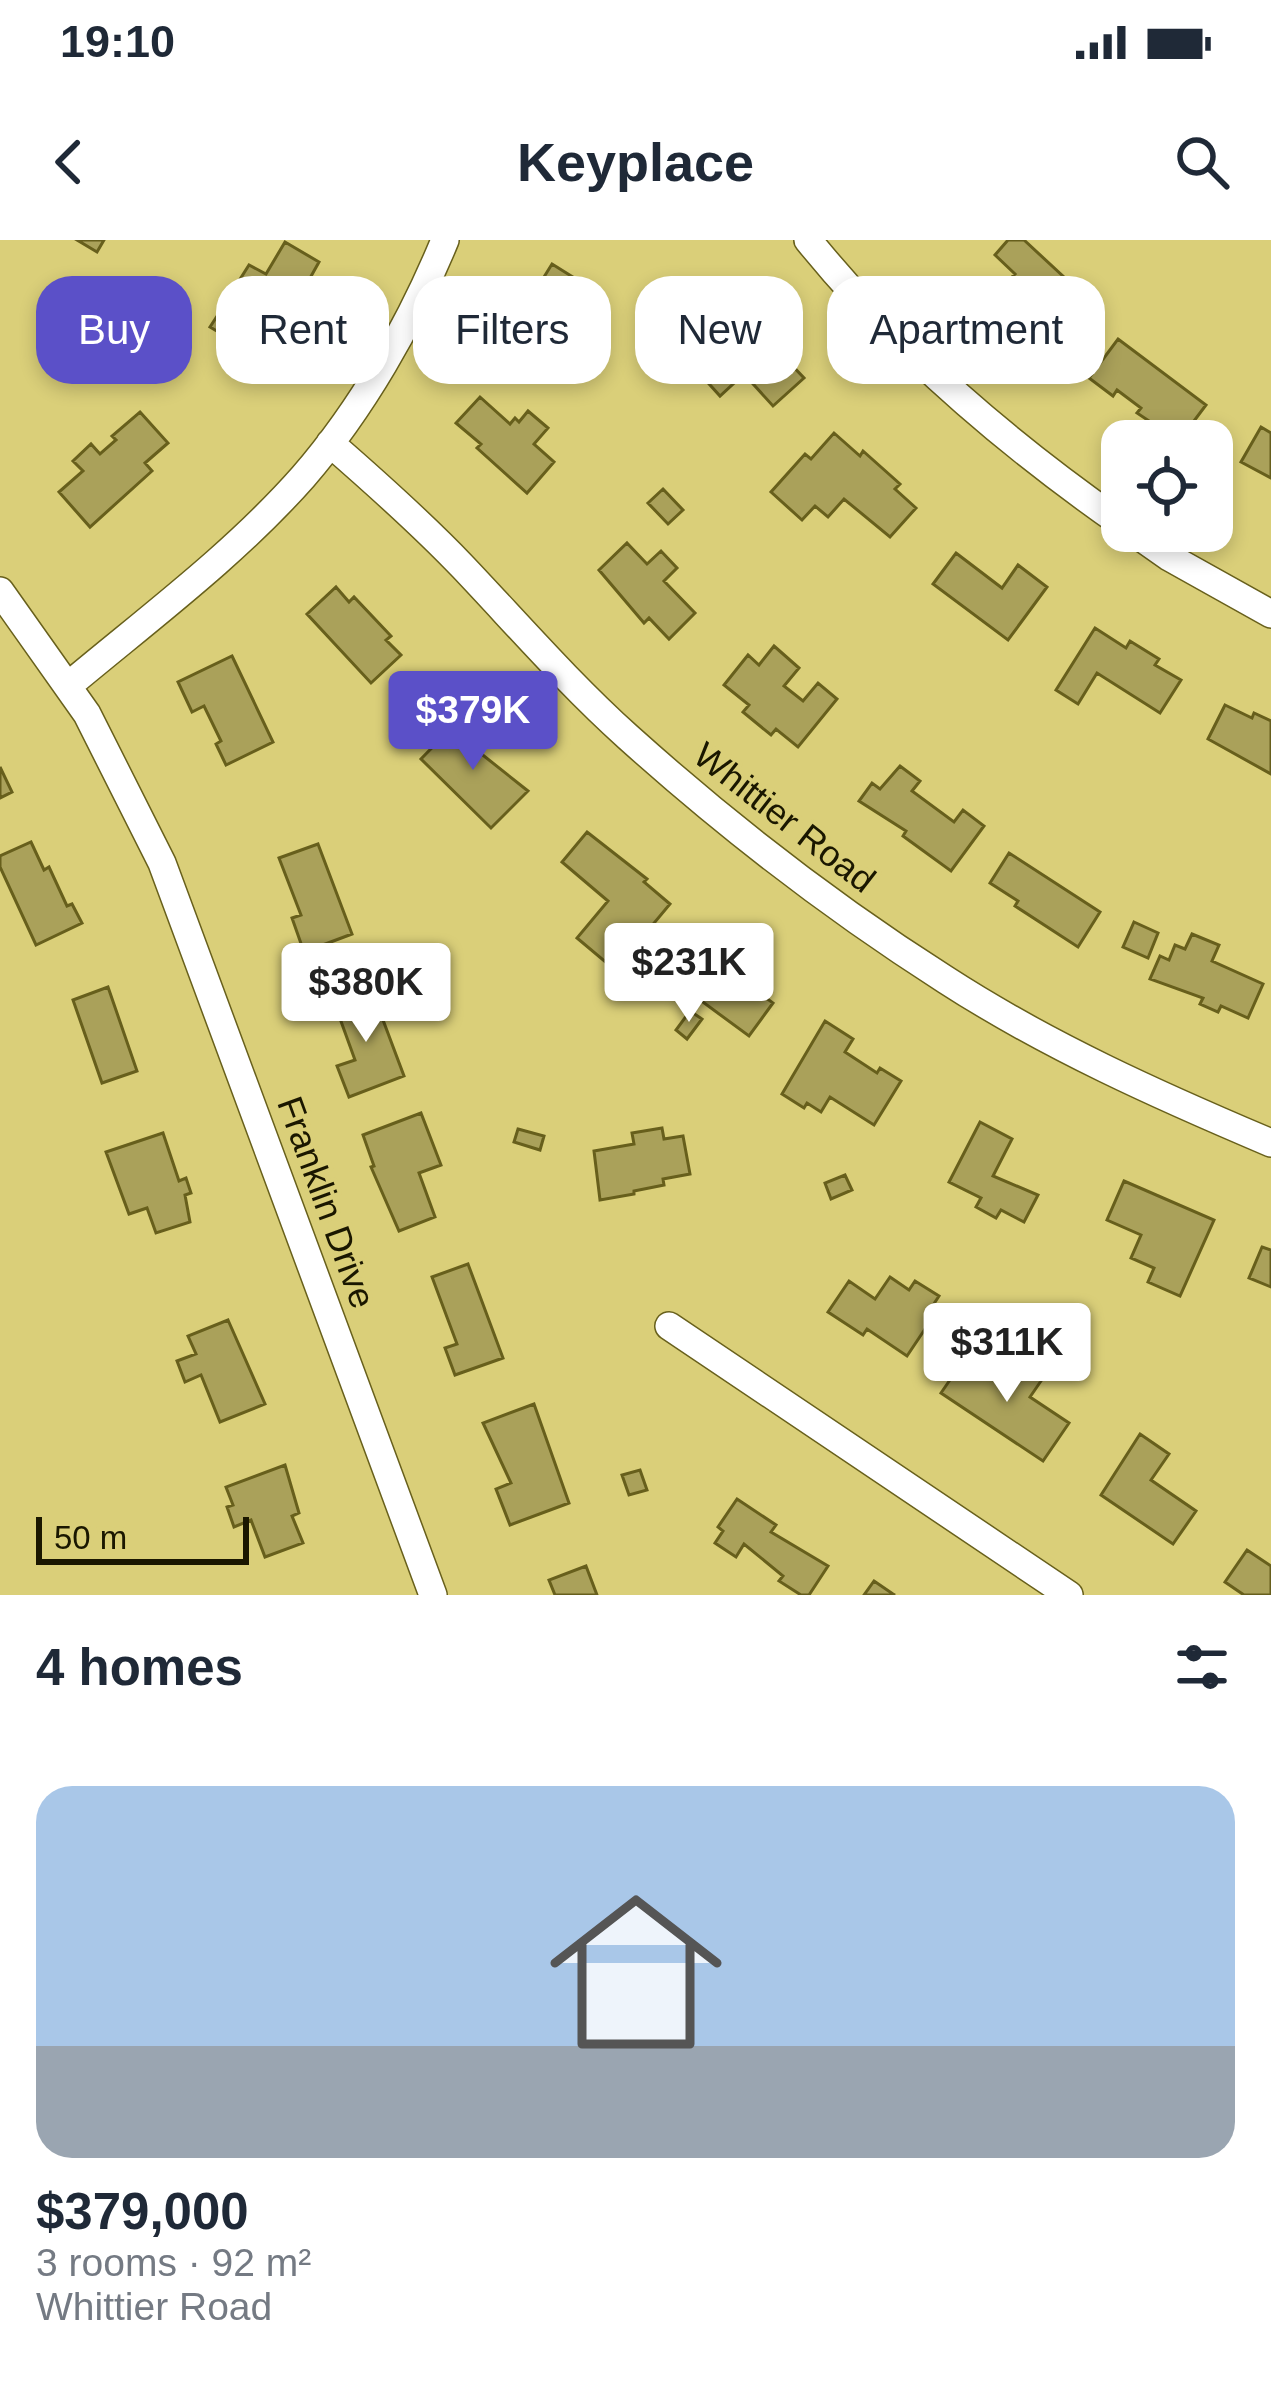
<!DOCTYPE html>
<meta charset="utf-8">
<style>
:root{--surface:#fff;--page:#f6f6f7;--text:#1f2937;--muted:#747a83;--line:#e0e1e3;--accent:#5b50c8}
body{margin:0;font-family:Arial,sans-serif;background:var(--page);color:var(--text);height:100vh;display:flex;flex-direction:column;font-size:45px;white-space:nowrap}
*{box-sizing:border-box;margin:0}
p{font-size:39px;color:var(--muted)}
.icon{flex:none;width:66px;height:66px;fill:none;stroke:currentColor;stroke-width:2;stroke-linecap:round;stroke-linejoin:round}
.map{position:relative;height:1355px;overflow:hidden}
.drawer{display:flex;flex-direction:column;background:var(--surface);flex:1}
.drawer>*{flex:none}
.hud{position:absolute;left:36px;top:36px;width:1200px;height:108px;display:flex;gap:24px}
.tools{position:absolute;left:1101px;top:180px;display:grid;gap:24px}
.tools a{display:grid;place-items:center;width:132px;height:132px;border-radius:24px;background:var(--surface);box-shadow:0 6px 18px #0003;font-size:60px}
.scale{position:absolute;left:36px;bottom:30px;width:213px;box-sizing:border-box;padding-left:12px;border:6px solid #1a1700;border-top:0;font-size:33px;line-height:42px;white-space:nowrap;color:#1a1700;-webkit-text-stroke:9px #dacf79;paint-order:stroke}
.price{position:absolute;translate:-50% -102px;padding:0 27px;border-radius:12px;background:#fff;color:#222;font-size:39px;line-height:78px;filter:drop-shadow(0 3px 6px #0008)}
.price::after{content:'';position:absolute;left:50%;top:72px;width:36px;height:27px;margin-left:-18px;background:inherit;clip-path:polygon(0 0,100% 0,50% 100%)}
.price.selected{background:var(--accent);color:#fff}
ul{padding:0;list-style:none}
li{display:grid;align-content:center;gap:24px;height:636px;padding:0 36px}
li+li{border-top:3px solid var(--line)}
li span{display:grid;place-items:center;height:372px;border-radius:36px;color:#555}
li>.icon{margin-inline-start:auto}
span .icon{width:216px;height:216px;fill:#fffc;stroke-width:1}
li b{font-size:51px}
h2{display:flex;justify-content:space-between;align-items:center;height:144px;padding:0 36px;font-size:51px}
.pill{padding:0 42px;border-radius:36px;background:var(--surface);box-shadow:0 6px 18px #0003;font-size:42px;line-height:108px}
.pill.selected{background:var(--accent);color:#fff}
.status{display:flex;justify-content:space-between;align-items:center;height:84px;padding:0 60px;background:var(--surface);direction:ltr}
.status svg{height:33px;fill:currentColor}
header{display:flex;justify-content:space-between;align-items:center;height:156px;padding:0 36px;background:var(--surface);font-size:54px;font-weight:800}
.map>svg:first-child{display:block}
.building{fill:#aaa15a;stroke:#675f1c;stroke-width:3}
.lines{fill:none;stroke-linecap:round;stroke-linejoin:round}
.minor-casing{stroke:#68601c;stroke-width:30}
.minor{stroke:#fff;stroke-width:27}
.labels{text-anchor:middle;stroke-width:9;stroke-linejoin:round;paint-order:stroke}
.street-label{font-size:36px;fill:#1a1700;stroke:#dacf79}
</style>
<div class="status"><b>19:10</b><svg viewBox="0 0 49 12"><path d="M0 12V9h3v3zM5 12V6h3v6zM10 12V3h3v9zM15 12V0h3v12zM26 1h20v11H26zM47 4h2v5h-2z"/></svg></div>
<header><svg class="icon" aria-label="back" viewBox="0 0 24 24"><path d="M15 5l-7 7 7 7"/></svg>Keyplace<svg class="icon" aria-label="search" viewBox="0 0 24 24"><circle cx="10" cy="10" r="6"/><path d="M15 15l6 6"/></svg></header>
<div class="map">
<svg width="1271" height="1355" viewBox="0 0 1271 1355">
<rect width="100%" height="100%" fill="#dacf79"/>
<path class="building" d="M 77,0 L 104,0 L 97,12 Z
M 1008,0 L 1024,0 L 1092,63 L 1051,106 L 1021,77 L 1035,62 L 1010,39 L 1015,34 L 995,15 Z
M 285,2 L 319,22 L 281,90 L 277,88 L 261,117 L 210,87 L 225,64 L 242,73 L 253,53 L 237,44 L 249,25 L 266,34 Z
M 552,24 L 584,44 L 536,124 L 504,104 L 518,81 L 511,77 L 530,46 L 536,50 Z
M 728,58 L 804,138 L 773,166 L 744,134 L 720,156 L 702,136 L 726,114 L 701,82 Z
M 1118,99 L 1206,165 L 1179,201 L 1137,173 L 1141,168 L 1117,150 L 1113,156 L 1089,138 Z
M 480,157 L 510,184 L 515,178 L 519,182 L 528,171 L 548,188 L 534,204 L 554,222 L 527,253 L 477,208 L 481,204 L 456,183 Z
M 140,172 L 168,203 L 145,223 L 152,231 L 90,287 L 59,252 L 83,231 L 73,221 L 91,204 L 100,214 L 116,200 L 112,196 Z
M 1261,187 L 1271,193 L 1271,238 L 1241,222 Z
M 834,193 L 860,216 L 863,211 L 900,244 L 895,249 L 916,268 L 890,297 L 844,259 L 828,277 L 815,266 L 802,280 L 771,252 L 805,214 L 811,219 Z
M 663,249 L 683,270 L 668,284 L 648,263 Z
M 627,303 L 647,324 L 661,311 L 677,328 L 664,341 L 695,373 L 669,399 L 649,378 L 644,383 L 599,330 Z
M 956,313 L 1002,348 L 1018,325 L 1047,347 L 1008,400 L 933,344 Z
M 336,347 L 349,362 L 354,357 L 391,396 L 386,400 L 401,415 L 371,443 L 307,374 Z
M 1095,388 L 1126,408 L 1130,401 L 1159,419 L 1155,425 L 1181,440 L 1160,473 L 1097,433 L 1078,464 L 1056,450 Z
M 774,406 L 799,428 L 784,446 L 803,461 L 818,443 L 837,459 L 798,507 L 776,489 L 771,495 L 743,472 L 749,465 L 724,445 L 748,415 L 759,425 Z
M 232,416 L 273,502 L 226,525 L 216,504 L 221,501 L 204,466 L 192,472 L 178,442 Z
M 1225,465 L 1252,478 L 1254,473 L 1271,481 L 1271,534 L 1208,499 Z
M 464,475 L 490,501 L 479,512 L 528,551 L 491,588 L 421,519 Z
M 900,526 L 920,541 L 912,551 L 954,582 L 963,570 L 984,586 L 951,631 L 903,596 L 906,591 L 859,561 L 872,543 L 880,549 Z
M 0,527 L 12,552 L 0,558 Z
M 587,592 L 647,639 L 644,642 L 670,664 L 615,730 L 577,698 L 608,661 L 562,622 Z
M 31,602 L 44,630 L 49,627 L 67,666 L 72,664 L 82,683 L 36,705 L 0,627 L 0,616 Z
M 318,604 L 352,694 L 304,712 L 292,678 L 301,675 L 279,618 Z
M 1009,613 L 1100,672 L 1078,707 L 1015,666 L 1018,661 L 990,643 Z
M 1134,682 L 1158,693 L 1148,718 L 1123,707 Z
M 709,692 L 736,712 L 725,727 L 773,763 L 749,796 L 673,740 Z
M 1192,694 L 1219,705 L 1212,721 L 1263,744 L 1248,778 L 1221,766 L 1218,772 L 1200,764 L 1203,758 L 1150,739 L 1160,716 L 1169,720 L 1175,705 L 1185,709 Z
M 108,747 L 137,831 L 102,843 L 73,760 Z
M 371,748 L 404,836 L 349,857 L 337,826 L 355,820 L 334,762 Z
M 690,771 L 702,779 L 687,799 L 676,790 Z
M 825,781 L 853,799 L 845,812 L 877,833 L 880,828 L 901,841 L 874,885 L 830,857 L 821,872 L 807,863 L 804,868 L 782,854 Z
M 421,873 L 441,925 L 419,933 L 435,977 L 399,991 L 371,927 L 374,926 L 363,895 Z
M 980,882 L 1012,899 L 993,936 L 1038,955 L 1024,982 L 1001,970 L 996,978 L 976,967 L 981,958 L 949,942 Z
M 662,888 L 664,899 L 683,896 L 690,934 L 663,939 L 664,945 L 634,951 L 634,954 L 600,960 L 594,911 L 634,904 L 632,893 Z
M 518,889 L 544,896 L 540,910 L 514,902 Z
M 163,893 L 179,941 L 186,938 L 191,953 L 185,955 L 190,982 L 156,993 L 147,968 L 129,974 L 106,912 Z
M 845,935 L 852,950 L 831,959 L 825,943 Z
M 1124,941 L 1214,980 L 1180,1056 L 1148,1042 L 1154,1028 L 1131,1018 L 1141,995 L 1107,980 Z
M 1262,1007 L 1271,1010 L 1271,1047 L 1249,1038 Z
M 468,1024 L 503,1118 L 455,1135 L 445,1108 L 457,1104 L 432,1037 Z
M 890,1037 L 909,1050 L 915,1041 L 939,1056 L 926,1076 L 931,1080 L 907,1116 L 867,1089 L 863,1095 L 828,1072 L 849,1041 L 875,1059 Z
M 228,1080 L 265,1164 L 220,1182 L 201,1135 L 185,1142 L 177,1121 L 196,1114 L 188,1096 Z
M 967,1115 L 1005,1140 L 1016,1124 L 1041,1141 L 1030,1157 L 1069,1183 L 1043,1221 L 941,1153 Z
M 534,1164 L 569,1263 L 510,1285 L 496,1249 L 511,1243 L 483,1183 Z
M 1140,1194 L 1169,1214 L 1151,1240 L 1196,1271 L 1173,1304 L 1101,1255 Z
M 285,1225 L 299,1273 L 292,1276 L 303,1303 L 265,1317 L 251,1280 L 234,1287 L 227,1267 L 233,1265 L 226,1247 Z
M 640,1230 L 647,1250 L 629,1255 L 622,1235 Z
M 737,1259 L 776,1285 L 771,1292 L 828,1326 L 809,1355 L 801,1355 L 779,1341 L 783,1336 L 744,1304 L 736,1317 L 715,1303 L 723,1291 L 718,1287 Z
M 1247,1310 L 1271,1326 L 1271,1355 L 1244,1355 L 1225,1342 Z
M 586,1326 L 597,1355 L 555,1355 L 549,1340 Z
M 874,1341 L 893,1354 L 895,1355 L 864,1355 Z"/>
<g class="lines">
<defs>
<path id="minor" d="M 808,0 C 897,110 1006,203 1122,284
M 330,203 C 376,243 421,283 463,327 C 518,385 569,444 628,497 C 727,586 833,668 946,740 C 1048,806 1160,856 1271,903
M 1132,291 L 1169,317 L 1271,374
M 0,351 L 87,474 L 162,623 L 433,1355
M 69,445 C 149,378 234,315 303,237 C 362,169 411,83 445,0
M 669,1086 L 1069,1355"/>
</defs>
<use href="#minor" class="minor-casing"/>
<use href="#minor" class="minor"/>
</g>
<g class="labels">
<g class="street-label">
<text transform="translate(785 577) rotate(38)" y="13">Whittier Road</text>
<text transform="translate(327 962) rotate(70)" y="13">Franklin Drive</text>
</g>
</g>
</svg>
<div class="tools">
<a><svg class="icon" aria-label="locate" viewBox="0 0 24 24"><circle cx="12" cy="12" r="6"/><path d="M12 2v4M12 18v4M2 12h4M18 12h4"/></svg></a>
</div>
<div class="scale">50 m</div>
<b class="price selected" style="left:473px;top:533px">$379K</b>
<b class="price" style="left:689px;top:785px">$231K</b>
<b class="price" style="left:366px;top:805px">$380K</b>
<b class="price" style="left:1007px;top:1165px">$311K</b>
<div class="hud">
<a class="pill selected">Buy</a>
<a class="pill">Rent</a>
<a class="pill">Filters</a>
<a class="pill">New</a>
<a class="pill">Apartment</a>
</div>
</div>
<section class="drawer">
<h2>4 homes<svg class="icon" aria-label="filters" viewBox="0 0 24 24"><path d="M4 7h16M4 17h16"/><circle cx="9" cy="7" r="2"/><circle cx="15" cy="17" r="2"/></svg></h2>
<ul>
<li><span style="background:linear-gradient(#a9c7e8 70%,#9aa5b1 0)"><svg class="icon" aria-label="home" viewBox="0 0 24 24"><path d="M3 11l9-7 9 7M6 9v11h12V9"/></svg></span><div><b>$379,000</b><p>3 rooms · 92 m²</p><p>Whittier Road</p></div></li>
</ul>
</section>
